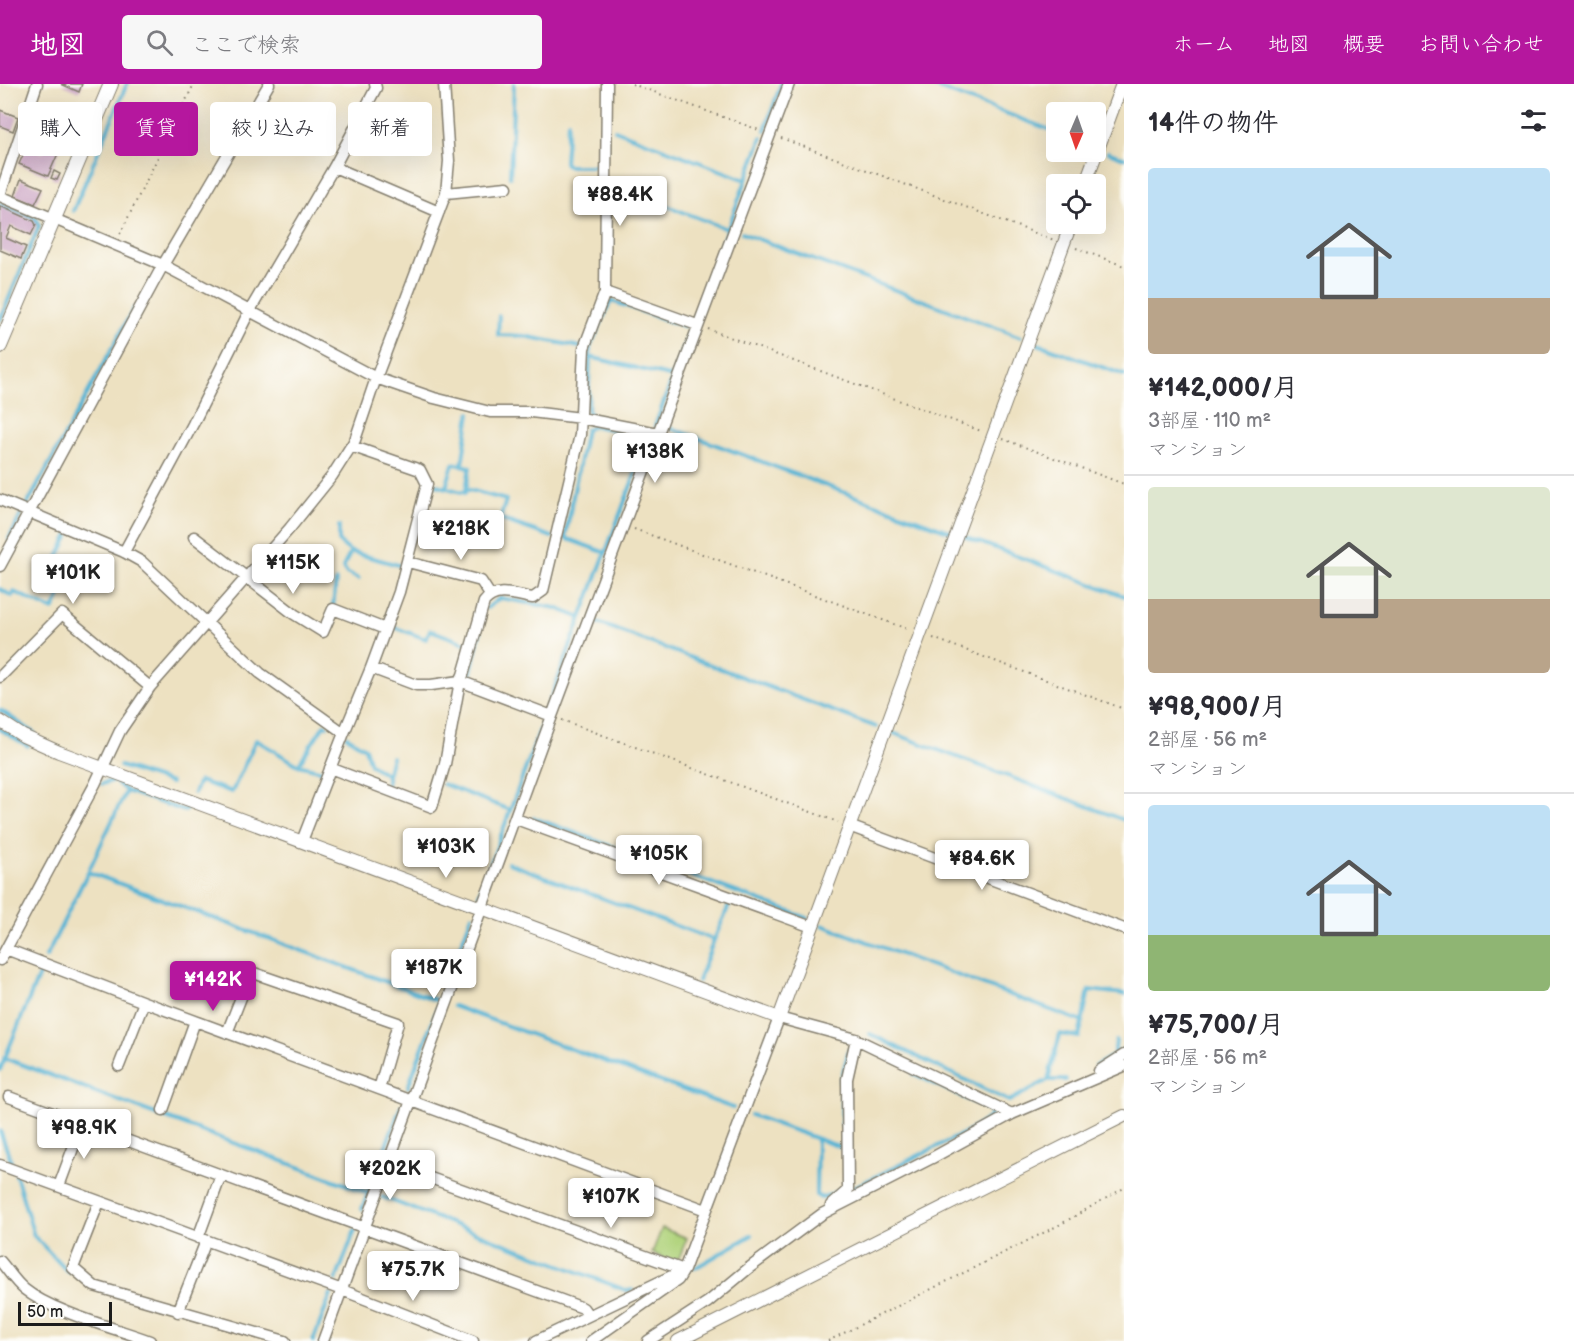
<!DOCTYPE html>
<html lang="ja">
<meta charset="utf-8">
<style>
:root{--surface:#fff;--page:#f7f7f7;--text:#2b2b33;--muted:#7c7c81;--line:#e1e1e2;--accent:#b5179e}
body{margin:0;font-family:"Balsamiq Sans","Klee One",sans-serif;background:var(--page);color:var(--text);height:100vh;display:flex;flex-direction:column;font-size:22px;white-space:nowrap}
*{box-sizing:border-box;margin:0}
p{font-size:20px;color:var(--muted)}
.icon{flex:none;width:33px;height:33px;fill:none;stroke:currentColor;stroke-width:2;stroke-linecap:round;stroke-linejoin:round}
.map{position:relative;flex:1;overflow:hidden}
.drawer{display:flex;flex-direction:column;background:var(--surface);width:450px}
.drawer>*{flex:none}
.guide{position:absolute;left:18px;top:18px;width:570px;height:54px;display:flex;gap:12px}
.needle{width:39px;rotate:182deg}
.controls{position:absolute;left:1046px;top:18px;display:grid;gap:12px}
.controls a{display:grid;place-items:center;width:60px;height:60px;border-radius:6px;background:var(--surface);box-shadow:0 6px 24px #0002;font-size:30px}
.scale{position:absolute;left:18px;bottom:15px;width:94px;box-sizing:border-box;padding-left:6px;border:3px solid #1c1c1c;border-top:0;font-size:16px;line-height:21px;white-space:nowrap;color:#1c1c1c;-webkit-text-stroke:4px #fdfcf7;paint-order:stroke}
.price{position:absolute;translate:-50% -51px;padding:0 14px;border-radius:6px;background:#fff;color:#222;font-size:20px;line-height:39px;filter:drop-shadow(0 2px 3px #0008)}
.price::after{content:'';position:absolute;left:50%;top:36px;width:18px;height:14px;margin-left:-9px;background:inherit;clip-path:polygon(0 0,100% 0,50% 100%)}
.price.on{background:var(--accent);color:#fff}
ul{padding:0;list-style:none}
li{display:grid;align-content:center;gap:12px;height:318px;padding:0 24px}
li+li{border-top:2px solid var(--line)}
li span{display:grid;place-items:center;height:186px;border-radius:6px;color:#555}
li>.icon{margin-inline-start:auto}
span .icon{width:108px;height:108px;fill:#fffc;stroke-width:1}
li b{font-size:26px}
h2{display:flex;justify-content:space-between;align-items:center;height:72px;padding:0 24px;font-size:26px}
.pill{padding:0 21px;border-radius:6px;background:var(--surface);box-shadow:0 6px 24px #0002;font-size:21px;line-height:54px}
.pill.on{background:var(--accent);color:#fff}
header{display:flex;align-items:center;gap:36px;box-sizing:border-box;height:84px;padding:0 30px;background:var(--accent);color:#fff}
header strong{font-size:28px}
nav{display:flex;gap:33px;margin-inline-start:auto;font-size:21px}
.search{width:420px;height:54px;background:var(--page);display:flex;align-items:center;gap:15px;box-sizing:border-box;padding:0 21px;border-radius:6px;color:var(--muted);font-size:22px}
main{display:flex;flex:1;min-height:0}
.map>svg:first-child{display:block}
.green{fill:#b0d37b;stroke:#66784c;stroke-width:1.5}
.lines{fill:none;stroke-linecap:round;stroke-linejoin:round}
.stream{stroke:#56b4d4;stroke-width:4}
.building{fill:#c9a0c2}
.minor-casing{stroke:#847e6e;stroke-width:13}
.tertiary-casing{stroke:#847e6e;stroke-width:14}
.secondary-casing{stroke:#847e6e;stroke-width:16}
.path{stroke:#847e6e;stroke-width:2;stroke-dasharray:1.5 4.5;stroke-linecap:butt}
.minor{stroke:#fff;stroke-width:10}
.tertiary{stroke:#fff;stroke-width:12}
.secondary{stroke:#fff;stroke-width:14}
</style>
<header>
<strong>地図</strong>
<div class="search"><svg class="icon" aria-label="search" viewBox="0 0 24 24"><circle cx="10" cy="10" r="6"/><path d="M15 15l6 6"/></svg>ここで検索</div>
<nav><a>ホーム</a><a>地図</a><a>概要</a><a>お問い合わせ</a></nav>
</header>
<main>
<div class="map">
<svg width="1124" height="1257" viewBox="0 0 1124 1257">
<rect width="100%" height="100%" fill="#fdfcf7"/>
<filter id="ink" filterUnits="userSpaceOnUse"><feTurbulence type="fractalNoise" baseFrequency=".0167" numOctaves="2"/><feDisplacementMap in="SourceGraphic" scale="12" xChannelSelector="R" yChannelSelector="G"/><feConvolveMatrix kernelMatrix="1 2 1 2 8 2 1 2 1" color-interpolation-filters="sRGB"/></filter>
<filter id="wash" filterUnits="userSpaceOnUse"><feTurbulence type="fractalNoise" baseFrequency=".008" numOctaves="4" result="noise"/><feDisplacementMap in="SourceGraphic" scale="24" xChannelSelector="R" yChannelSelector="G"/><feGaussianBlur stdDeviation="1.35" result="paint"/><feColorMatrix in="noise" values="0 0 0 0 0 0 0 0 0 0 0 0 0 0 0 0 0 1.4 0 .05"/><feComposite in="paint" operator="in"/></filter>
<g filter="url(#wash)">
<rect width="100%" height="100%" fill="#ede1c1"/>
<path class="green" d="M 662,1144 L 687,1154 L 679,1174 L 671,1177 L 652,1169 Z"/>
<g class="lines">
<path class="stream" d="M 927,0 L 1056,48
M 568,38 L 565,78 L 567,82 L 600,82
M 615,46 L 746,96
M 765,46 L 781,0
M 1108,68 L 1124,74
M 510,93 L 514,0
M 616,102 L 727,145
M 73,127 L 127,0
M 742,149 L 1021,253
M 499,232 L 498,251 L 524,252 L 580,263
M 0,236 L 39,142 L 35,134 L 1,120
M 694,236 L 762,53
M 1038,260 L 1124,291
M 590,273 L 590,263 L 610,219 L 612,217 L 684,242
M 590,330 L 588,327 L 590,273 L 673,293
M 655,342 L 691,244
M 668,343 L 951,448
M 586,345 L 565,454 L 606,469
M 430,399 L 465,409 L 466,405 L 506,416 L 500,435 L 552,453
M 446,403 L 453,380 L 462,381
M 466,405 L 470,383 L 462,381 L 470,329
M 27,421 L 134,224
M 339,442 L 339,458 L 351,468 L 402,482
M 963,452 L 1124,512
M 9,455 L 21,431
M 351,468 L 343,483 L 346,489 L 359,495
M 0,505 L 12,512 L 14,508 L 53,526 L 65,502 L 48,493 L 69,451
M 333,522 L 336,497
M 487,524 L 500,514 L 556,524 L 581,534
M 598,539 L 876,643
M 391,542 L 426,555 L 430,546 L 465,559
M 470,592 L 480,549
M 547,624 L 649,353 L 594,342 L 587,345
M 0,626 L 34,649
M 0,645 L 28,662
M 893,649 L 1124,736
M 346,652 L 365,664 L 370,680 L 387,691
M 298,681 L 323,687
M 120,682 L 171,699
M 102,700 L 114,696 L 126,707 L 185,727 L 187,724
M 443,700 L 510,726
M 387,702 L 387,691 L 392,673
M 126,707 L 88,788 L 441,918
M 194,709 L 199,697 L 232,708 L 256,656 L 298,681 L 324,641 L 327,642
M 534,734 L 807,834
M 508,779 L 714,856 L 730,819
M 479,811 L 543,637
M 822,841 L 1083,938
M 46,873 L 88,788
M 698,897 L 714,856
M 453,922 L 733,1024
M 870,950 L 1009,1017 L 1048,996 L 1060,950 L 1079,953 L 1089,906 L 1124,910
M 1114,971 L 1116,957
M 4,974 L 369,1109
M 1096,982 L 1124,965
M 0,986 L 41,886
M 1048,996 L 1066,996
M 408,1003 L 472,831
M 751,1031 L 843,1064 L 843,1061
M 842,1041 L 841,996 L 849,966
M 0,1047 L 11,1077
M 817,1056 L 816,1111 L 821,1114 L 840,1107
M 16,1091 L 34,1152 L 68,1188
M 852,1104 L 971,1046 L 990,1033 L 990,1026 L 914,990
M 382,1113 L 628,1207 L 632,1206
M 362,1125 L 401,1022
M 695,1184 L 752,1151
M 336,1196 L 355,1146
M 313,1257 L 331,1210"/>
</g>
<g id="blocks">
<path class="building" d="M 61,0 L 82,0 L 79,8 Z
M 0,26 L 18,33 L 13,47 L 0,42 Z
M 27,51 L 46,59 L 43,64 L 34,59 L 32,62 L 28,60 L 29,57 L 25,56 Z
M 48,59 L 60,65 L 48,92 L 19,80 L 27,62 L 43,69 Z
M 54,87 L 60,90 L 57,96 L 51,94 Z
M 21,95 L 43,104 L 35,120 L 15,112 Z
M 0,122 L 34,137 L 36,141 L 31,151 L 11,142 L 6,154 L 26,163 L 21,175 L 0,166 Z"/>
</g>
</g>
<g filter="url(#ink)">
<use href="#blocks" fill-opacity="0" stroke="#847e6e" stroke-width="1.5"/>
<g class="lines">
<defs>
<path id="minor" d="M 607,0 L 605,208 L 697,241
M 334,83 L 439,128
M 446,109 L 507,103
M 0,111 L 37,0
M 0,112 L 163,181 L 376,294 L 434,314 L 490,328 L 531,328 L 581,334 L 658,349
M 351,362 L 420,386 L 427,400 L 399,508 L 371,584
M 0,416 L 124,468 L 142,478 L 260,589 L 344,649 L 302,757
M 194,453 L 294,530 L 323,548 L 333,525 L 385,545
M 124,468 L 193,340 L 249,228 L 334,83 L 376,4 L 375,0
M 408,478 L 481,497 L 490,511
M 0,482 L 163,181 L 269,0
M 0,593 L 62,530 L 150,603
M 552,632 L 460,597 L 463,591 L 484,518 C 496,503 515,511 533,514 L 543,507 L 580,351 L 584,264 L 605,208
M 330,684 L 432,723 L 445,680 L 460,597 L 431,601 L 416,601 L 371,584 L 344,649
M 516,735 L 812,843
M 849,742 L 1124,845
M 6,865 L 144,918 L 706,1126
M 0,876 L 95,700 L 120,647 L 150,603 L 290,444 L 332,392 L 355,356 L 376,294 L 446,109 L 449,77 L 444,0
M 227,949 L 251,888 L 398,939 L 379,1005
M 119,982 L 144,918
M 1099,987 L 1124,971
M 9,1013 L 583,1224 L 588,1231
M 163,1026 L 195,937
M 389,1079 L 684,1186 L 678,1196 L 591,1257
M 0,1081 L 342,1206 L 473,1257
M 59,1102 L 82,1040
M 99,1118 L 73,1184 L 94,1202 L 285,1257
M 831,1121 L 848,1106 L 847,995 L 856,955
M 198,1154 L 221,1091
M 0,1177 C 8,1186 15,1198 24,1205 C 52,1228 115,1244 150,1257
M 178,1228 L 206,1157
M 323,1257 L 552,632 L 789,0
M 536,1257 L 684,1186 L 779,934 L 856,955 L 1012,1030
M 648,1257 L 708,1218 L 749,1184 L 822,1130 L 932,1074 L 1012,1030 L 1124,982"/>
<path id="tertiary" d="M 1085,100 L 1122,0
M 0,637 L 23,652 L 59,668 L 779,934 L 1071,140
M 678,1257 L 1124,1032"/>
<path id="secondary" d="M 0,262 L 111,0"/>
</defs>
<use href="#minor" class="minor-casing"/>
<use href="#tertiary" class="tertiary-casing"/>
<use href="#secondary" class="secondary-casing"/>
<path class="path" d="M 632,0 L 759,46
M 781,54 L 1054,156
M 120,150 L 194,0
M 1076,164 L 1124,182
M 708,245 L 981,347
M 1003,355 L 1124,400
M 634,445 L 910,546
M 933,554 L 1124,625
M 562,636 L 838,738
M 828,1257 L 1059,1141 L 1124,1104"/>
<use href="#minor" class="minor"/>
<use href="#tertiary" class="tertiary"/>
<use href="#secondary" class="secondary"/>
</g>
</g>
</svg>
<div class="controls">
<a><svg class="needle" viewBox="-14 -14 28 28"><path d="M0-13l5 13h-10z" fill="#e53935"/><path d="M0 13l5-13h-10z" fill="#7c7c81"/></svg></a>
<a><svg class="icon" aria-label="locate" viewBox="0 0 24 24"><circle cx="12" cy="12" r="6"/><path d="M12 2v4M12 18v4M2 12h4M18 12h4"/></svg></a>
</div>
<div class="scale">50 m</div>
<b class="price" style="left:620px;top:143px">¥88.4K</b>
<b class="price" style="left:655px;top:400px">¥138K</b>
<b class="price" style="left:461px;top:477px">¥218K</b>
<b class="price" style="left:293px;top:511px">¥115K</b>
<b class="price" style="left:73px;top:521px">¥101K</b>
<b class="price" style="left:446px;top:795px">¥103K</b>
<b class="price" style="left:659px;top:802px">¥105K</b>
<b class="price" style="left:982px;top:807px">¥84.6K</b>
<b class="price" style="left:434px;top:916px">¥187K</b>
<b class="price on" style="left:213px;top:928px">¥142K</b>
<b class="price" style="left:84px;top:1076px">¥98.9K</b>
<b class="price" style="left:390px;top:1117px">¥202K</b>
<b class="price" style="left:611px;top:1145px">¥107K</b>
<b class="price" style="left:413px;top:1218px">¥75.7K</b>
<div class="guide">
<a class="pill">購入</a>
<a class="pill on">賃貸</a>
<a class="pill">絞り込み</a>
<a class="pill">新着</a>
</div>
</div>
<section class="drawer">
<h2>14件の物件<svg class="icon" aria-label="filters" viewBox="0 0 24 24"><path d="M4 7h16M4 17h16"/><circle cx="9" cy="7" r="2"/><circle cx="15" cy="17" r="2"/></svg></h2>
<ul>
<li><span style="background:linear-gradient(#bfe0f5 70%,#b9a48a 0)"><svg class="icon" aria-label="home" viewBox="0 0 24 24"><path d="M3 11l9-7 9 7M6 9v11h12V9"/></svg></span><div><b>¥142,000/月</b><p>3部屋 · 110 m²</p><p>マンション</p></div></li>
<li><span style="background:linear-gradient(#dfe7d0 60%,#b9a48a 0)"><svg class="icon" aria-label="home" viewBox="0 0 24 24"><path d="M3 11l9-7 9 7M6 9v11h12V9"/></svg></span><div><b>¥98,900/月</b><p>2部屋 · 56 m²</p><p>マンション</p></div></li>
<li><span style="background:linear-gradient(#bfe0f5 70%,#8fb573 0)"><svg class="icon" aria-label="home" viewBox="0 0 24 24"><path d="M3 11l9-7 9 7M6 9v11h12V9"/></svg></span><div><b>¥75,700/月</b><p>2部屋 · 56 m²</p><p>マンション</p></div></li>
</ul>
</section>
</main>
